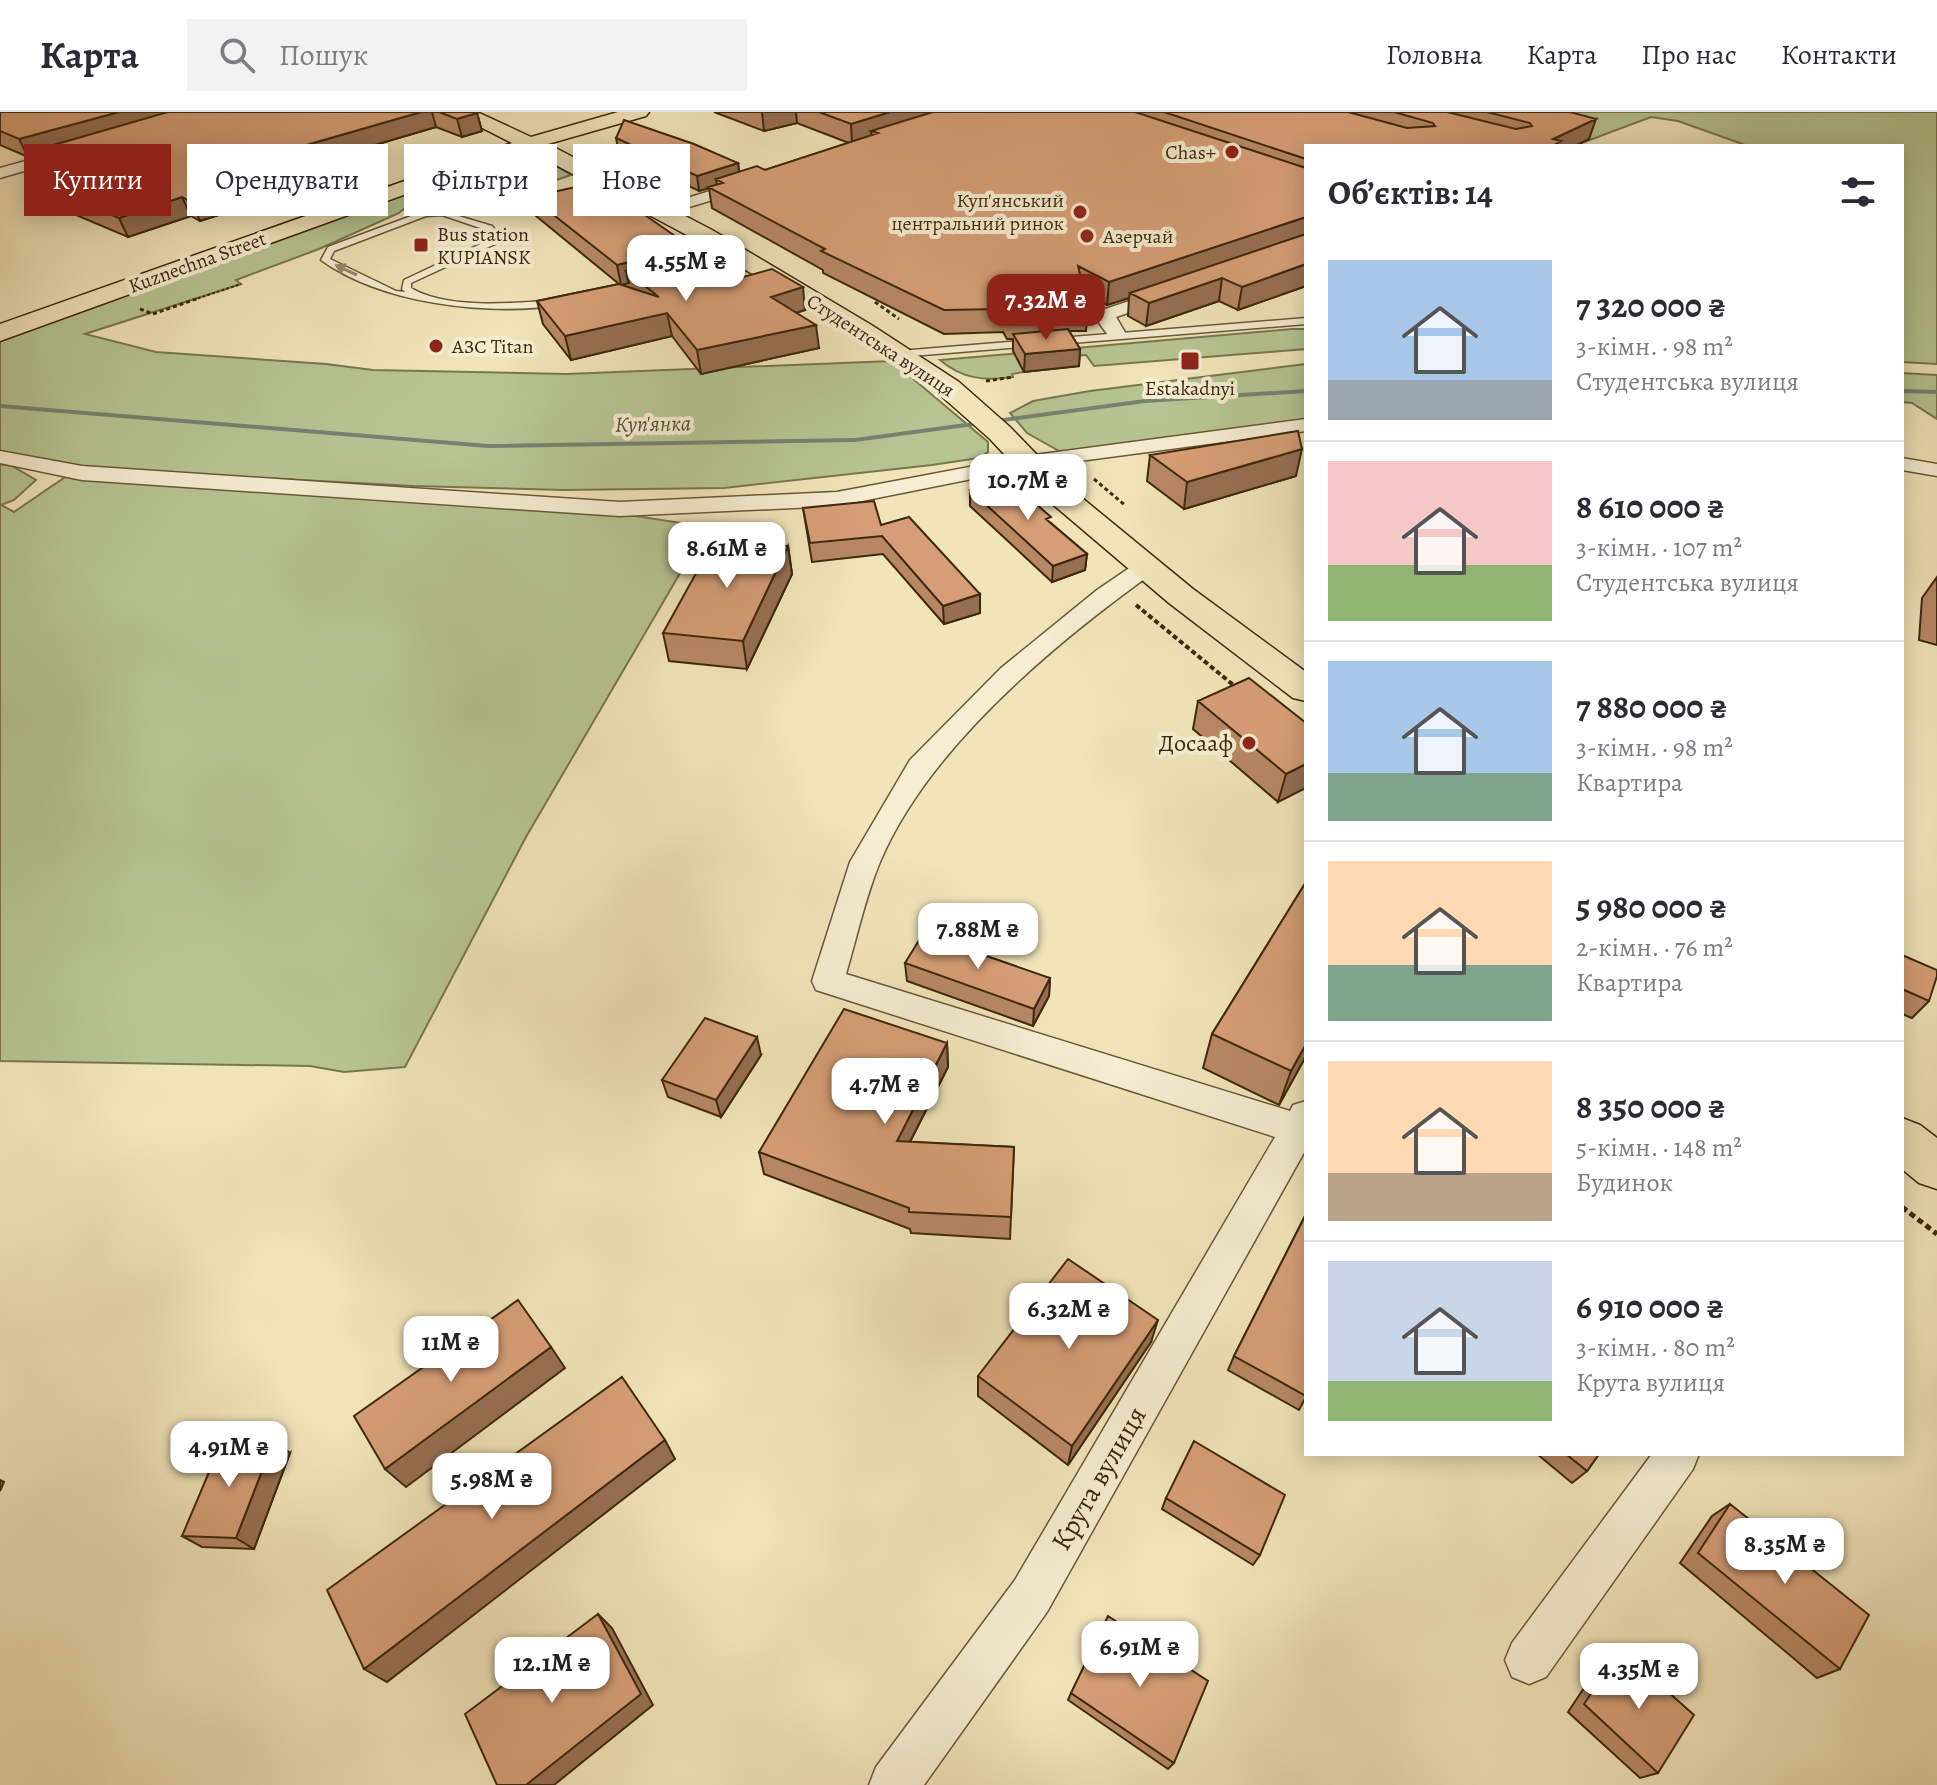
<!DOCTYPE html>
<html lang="uk">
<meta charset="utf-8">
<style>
:root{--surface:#fff;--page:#f2f2f3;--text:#2b2b33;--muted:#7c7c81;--line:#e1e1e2;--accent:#8f2418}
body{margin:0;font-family:Alegreya,serif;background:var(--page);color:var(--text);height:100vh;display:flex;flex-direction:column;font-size:30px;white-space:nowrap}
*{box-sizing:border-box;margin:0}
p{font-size:26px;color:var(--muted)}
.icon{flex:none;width:44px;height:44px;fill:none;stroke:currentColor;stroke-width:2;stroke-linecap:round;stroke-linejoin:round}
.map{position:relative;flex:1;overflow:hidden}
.side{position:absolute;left:1304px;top:32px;width:600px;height:1312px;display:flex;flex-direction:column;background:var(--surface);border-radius:0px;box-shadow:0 4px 20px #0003}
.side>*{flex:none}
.guide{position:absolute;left:24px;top:32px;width:760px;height:72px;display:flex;gap:16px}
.price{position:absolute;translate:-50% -68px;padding:0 18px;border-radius:16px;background:#fff;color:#222;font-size:26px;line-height:52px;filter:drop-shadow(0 2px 4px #0008)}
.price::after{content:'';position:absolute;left:50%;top:48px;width:24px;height:18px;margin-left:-12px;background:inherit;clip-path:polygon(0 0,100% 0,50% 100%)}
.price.on{background:var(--accent);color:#fff}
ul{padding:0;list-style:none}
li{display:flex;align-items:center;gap:24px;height:200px;padding:0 24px}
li+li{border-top:2px solid var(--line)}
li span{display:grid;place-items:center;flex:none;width:224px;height:160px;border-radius:0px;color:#555}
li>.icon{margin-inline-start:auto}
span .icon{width:96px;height:96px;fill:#fffc;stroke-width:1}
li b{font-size:34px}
h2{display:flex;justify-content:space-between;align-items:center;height:96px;padding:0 24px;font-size:34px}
.pill{padding:0 28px;border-radius:0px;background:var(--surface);box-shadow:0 4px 20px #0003;font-size:28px;line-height:72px}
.pill.on{background:var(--accent);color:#fff}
header{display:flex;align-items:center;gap:48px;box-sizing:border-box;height:112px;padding:0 40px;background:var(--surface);border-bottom:2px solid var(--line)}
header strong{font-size:38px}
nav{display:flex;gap:44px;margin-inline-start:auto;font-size:28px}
.search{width:560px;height:72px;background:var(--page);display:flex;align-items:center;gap:20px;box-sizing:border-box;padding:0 28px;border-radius:0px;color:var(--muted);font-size:30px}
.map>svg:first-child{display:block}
.green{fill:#b6c592;stroke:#7a764f;stroke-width:2}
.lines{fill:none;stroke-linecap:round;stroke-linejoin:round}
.stream{fill:#768271;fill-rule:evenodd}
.service-casing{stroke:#6b5737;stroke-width:3}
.minor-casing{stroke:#6b5737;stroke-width:3}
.primary-casing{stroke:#3e280c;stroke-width:3}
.path-far3{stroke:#3e280c;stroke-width:2;stroke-dasharray:3 2;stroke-linecap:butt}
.path-far2{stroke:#3e280c;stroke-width:3;stroke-dasharray:4 3;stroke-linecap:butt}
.path-far1{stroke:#3e280c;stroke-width:4;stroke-dasharray:5 3;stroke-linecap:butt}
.path{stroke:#3e280c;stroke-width:5;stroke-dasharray:6 4;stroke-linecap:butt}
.service{fill:#f6edd2;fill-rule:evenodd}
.minor{fill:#f6edd2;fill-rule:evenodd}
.primary{fill:#f1e4b9;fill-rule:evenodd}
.wall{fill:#b88865;stroke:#3e280c;stroke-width:2}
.shaded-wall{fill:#966f53;stroke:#3e280c;stroke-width:2}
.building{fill:#d69e76;stroke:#3e280c;stroke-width:2}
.oneway{fill:#9a8a6f}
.poi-dot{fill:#8f2418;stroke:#f6edd2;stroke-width:3}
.labels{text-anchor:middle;stroke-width:8;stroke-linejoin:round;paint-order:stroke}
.far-poi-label{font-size:20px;fill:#3e280c;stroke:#f6edd2;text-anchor:start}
.far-street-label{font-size:20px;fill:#3e280c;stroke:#f6edd2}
.far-water-label{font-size:22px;font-style:italic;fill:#554e36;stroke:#f6edd2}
.poi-label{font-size:24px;fill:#3e280c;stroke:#f6edd2;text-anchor:end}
.near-street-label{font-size:28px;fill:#3e280c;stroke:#f6edd2}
</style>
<header>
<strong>Карта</strong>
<div class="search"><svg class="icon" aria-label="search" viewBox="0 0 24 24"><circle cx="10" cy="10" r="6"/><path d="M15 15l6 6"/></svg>Пошук</div>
<nav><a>Головна</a><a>Карта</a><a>Про нас</a><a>Контакти</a></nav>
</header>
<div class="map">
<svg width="1937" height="1673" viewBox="0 0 1937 1673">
<rect width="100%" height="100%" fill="#f1e4b9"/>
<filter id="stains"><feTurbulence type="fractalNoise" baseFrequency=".0025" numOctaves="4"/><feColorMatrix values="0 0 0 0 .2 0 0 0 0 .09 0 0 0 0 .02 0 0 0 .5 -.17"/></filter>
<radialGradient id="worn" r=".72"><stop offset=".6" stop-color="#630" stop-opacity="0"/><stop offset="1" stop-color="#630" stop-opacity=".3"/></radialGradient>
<path class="green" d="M 1524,0 L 1937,0 L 1937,252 L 1902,250 L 1902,34 L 1748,34 L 1678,9 L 1651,5 L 1574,34 Z
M 539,48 L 549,50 L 571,63 L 530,77 L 522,86 L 468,102 L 426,91 L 406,95 L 399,101 L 319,137 L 236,168 L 241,172 L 85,222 L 156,240 L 326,252 L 373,258 L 567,262 L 892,249 L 988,330 L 988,340 L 979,346 L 932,353 L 724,376 L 563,378 L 413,374 L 81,356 L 0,340 L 0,229 L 480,55 Z
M 1292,217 L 1306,217 L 1306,237 L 1094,254 L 1086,243 L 1018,248 L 1024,260 L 1012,262 L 1013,265 C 985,269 962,267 940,248 Z
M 1306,252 L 1306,314 L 1068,344 L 1027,321 L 1010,301 L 1033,289 L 1090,279 Z
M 1902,261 L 1937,263 L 1937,307 L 1912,291 L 1902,290 Z
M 0,352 L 12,354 L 36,368 L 14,388 L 1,393 L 14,400 L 74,359 L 629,403 L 707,415 L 526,725 L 405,955 L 344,960 L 310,954 L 0,949 Z"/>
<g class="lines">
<path class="stream" d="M 1306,277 L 1306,281 L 1145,291 L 855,330 L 488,336 L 0,296 L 0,292 L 488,332 L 855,326 L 1145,287 Z
M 1902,277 L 1937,278 L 1937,282 L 1902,281 Z"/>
<defs>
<path id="service" d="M 442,99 L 492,114 L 500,124 L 495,132 L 411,171 L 411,176 C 448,198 515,191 557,188 L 560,189 L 560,193 C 487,204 382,192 321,148 L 328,135 L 422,100 ZM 442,103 L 486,118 L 492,124 L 489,128 L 404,168 L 402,177 L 405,180 L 396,179 L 330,147 L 334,139 L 426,104 Z
M 746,145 L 749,146 L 749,150 L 701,162 L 697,159 Z
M 1306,206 L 1306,212 L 899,245 L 894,242 L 899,239 Z"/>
<path id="minor" d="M 105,27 L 110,28 L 110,34 L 0,66 L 0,56 Z
M 753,66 L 761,71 L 758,74 L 660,104 L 652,99 L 654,96 Z
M 1169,176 L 1178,181 L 1175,185 L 1116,205 L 1126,222 L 1124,226 L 1110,226 L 1097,208 L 1102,198 Z
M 1306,307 L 1306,319 L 1027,356 L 837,394 L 620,404 L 82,368 L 0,351 L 0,339 L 82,354 L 620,390 L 837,380 L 1027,344 Z
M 1902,346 L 1937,352 L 1937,364 L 1902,358 Z
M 1146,448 L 1154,450 L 1158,455 L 1154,460 C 1055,531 928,636 880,750 C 865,786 857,825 846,862 L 1290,999 L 1293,993 L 1306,989 L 1306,1037 L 1047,1500 L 924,1673 L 869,1673 L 876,1655 L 1015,1468 L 1275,1025 L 816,878 L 812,869 L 850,750 L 910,648 L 1001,556 L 1097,478 L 1138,450 Z
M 1652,1342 L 1699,1342 L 1693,1357 L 1546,1565 L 1529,1572 L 1512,1565 L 1505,1548 L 1512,1531 Z"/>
<path id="primary" d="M 451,0 L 477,0 L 531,25 L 618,0 L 649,0 L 646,4 L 548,32 L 712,118 L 873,214 L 959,270 L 1010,315 L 1065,372 L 1193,477 L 1306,560 L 1306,589 L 1293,586 L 1169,491 L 1043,384 L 990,327 L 939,282 L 855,224 L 696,128 L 528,38 L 0,229 L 0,212 L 512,31 Z
M 1902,1006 L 1920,1013 L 1937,1026 L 1937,1077 L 1919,1071 L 1902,1057 Z"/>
</defs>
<use href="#service" class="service-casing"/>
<use href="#minor" class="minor-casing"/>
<use href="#primary" class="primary-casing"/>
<path class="path-far3" d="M 193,188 L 241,172"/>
<path class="path-far2" d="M 875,190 L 899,207
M 140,197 L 153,202 L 199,186
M 986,269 L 1013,265
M 1094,367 L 1126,394"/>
<path class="path-far1" d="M 1136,493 L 1237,576"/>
<path class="path" d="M 1902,1095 L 1937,1122"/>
<use href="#service" class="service"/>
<use href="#minor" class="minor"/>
<use href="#primary" class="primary"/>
</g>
<path class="wall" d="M 0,0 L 474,0 L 477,1 L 482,19 L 462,25 L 436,15 L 317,50 L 319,51 L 326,69 L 200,109 L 191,104 L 128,125 L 50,92 L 41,73 L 152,87 L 66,50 L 59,36 L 28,45 L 0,33 Z
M 714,0 L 1570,0 L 1589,27 L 1575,34 L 1306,34 L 1306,174 L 1238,198 L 1219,189 L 1146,214 L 1128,204 L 1129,186 L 1107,193 L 1085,181 L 1088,195 L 1086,219 L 1069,219 L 1080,237 L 1079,254 L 1024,260 L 1013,239 L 1013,227 L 1007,227 L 1003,220 L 944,222 L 823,161 L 823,158 L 712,96 L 709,76 L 699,79 L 619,41 L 616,26 L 738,51 L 739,60 L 765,58 L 849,31 L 797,11 L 764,19 Z
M 531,85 L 633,92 L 633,95 L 692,143 L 805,198 L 796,201 L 819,236 L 701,262 L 672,224 L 571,248 L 543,212 L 537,189 L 619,172 L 536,104 Z
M 1150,343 L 1296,364 L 1184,397 L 1147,369 Z
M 970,378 L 1051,411 L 1087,442 L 1085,458 L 1052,470 L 970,394 Z
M 803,396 L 881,413 L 980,482 L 980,501 L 944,512 L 883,442 L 812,450 Z
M 788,434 L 792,462 L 747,557 L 669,549 L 663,521 Z
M 1937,465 L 1937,533 L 1919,528 L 1922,486 Z
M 1198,589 L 1306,611 L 1278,690 L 1193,617 Z
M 1306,770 L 1306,944 L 1279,993 L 1203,956 L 1212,922 Z
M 1902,843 L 1929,889 L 1912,906 L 1902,902 Z
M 905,851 L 1050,866 L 1049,884 L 1033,914 L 907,869 Z
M 947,931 L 948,955 L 910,1030 L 1014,1035 L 1010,1127 L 911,1121 L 910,1117 L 764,1062 L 759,1040 Z
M 761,943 L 721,1005 L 668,985 L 662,968 Z
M 1306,1102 L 1306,1285 L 1299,1298 L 1228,1258 L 1234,1244 Z
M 1151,1230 L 1068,1353 L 978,1284 L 978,1264 Z
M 290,1341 L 254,1437 L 202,1435 L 182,1424 Z
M 1537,1342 L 1599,1342 L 1587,1359 L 1572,1371 Z
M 1166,1386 L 1260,1443 L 1253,1453 L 1162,1397 Z
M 1730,1392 L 1840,1557 L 1817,1566 L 1680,1451 L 1712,1404 Z
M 1621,1538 L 1658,1661 L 1640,1666 L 1568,1600 L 1604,1546 Z
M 1071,1581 L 1174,1651 L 1168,1657 L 1068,1588 Z"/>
<path class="shaded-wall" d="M 119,0 L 190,0 L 57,32 L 59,36 L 28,45 L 19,27 Z
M 421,0 L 432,0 L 436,15 L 296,56 L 289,38 Z
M 762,0 L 796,0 L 797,11 L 764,19 Z
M 890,0 L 956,0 L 871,19 L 872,26 L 852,32 L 851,12 Z
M 477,1 L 482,19 L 462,25 L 457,7 Z
M 1596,7 L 1589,27 L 1575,34 L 1550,34 L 1553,27 Z
M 319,51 L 326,69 L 200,109 L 191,90 Z
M 738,51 L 740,66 L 716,67 L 717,74 L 699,79 L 697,64 Z
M 182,85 L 191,104 L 128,125 L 119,106 Z
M 1306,105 L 1305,126 L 1130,181 L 1129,186 L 1107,193 L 1109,170 Z
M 691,135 L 694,155 L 626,159 L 629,171 L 621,173 L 617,153 Z
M 1306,152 L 1306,174 L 1238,198 L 1242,175 Z
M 1222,166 L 1219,189 L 1146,214 L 1149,191 Z
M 803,175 L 805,198 L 773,208 L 771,185 Z
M 667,201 L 672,224 L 571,248 L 565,224 Z
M 816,213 L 819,236 L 701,262 L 697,238 Z
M 1080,237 L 1079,254 L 1024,260 L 1025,242 Z
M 1302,337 L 1296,364 L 1184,397 L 1187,370 Z
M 788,434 L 792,462 L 747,557 L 743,529 Z
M 1087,442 L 1085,458 L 1052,470 L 1053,454 Z
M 980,482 L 980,501 L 944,512 L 943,494 Z
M 1306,652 L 1306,676 L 1278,690 L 1286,662 Z
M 1050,866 L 1049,884 L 1033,914 L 1034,897 Z
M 757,925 L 761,943 L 721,1005 L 716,988 Z
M 947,931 L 948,955 L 899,1051 L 897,1029 Z
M 1306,932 L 1306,944 L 1279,993 L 1291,959 Z
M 1158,1208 L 1151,1230 L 1068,1353 L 1072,1334 Z
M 551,1235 L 565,1256 L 406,1375 L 385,1357 Z
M 274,1328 L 290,1341 L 254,1437 L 236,1426 Z
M 665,1328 L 675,1347 L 387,1570 L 364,1557 Z
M 0,1368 L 4,1370 L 0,1379 Z
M 598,1502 L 612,1516 L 653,1593 L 554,1673 L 526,1673 Z"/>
<path class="building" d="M 0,0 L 119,0 L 19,27 L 0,19 Z
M 168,0 L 421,0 L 289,38 L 319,51 L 191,90 L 182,85 L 119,106 L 41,73 L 84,60 L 147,87 L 163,86 L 162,75 L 57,32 Z
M 439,0 L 474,0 L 477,1 L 457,7 Z
M 819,0 L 890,0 L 851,12 Z
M 933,0 L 1135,0 L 1306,56 L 1306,105 L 1109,170 L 1078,154 L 1088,195 L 1059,196 L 1061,200 L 1007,204 L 1003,197 L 944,198 L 821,139 L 825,137 L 708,75 L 723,71 L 716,67 L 757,54 L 765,58 L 878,21 L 871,19 Z
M 1164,0 L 1348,0 L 1407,16 L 1435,14 L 1433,11 L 1394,0 L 1447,0 L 1516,17 L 1532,14 L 1530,11 L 1487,0 L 1570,0 L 1596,7 L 1553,27 L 1561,29 L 1552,34 L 1306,34 L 1306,47 Z
M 624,8 L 694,32 L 738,51 L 697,64 L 616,26 Z
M 602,69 L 633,92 L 629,92 L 691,135 L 617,153 L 531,85 Z
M 1306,122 L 1306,152 L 1242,175 L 1222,166 L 1149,191 L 1130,181 Z
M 701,140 L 740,166 L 772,157 L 803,175 L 771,185 L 816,213 L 697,238 L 667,201 L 565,224 L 537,189 L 619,172 L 659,185 L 626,159 Z
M 1068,217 L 1080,237 L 1025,242 L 1013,222 Z
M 1298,319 L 1302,337 L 1187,370 L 1150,343 Z
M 1007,367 L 1051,405 L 1046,407 L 1087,442 L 1053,454 L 970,378 Z
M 874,389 L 881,413 L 909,405 L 980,482 L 943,494 L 882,424 L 810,431 L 803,396 Z
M 715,427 L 788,434 L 743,529 L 663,521 Z
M 1249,566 L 1306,611 L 1306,652 L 1286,662 L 1198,589 Z
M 1306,770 L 1306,932 L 1291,959 L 1212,922 Z
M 923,822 L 1050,866 L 1034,897 L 905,851 Z
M 1902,843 L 1937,858 L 1937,864 L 1929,889 L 1902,877 Z
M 844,897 L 947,931 L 897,1029 L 1014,1035 L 1011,1105 L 909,1100 L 909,1096 L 759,1040 Z
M 705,906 L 757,925 L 716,988 L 662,968 Z
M 1306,1102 L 1306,1284 L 1234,1244 Z
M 1068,1147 L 1158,1208 L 1072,1334 L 978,1264 Z
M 518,1188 L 551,1235 L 385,1357 L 354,1304 Z
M 622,1265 L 665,1328 L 364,1557 L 327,1478 Z
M 223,1327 L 274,1328 L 236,1426 L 182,1424 Z
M 1194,1329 L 1285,1383 L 1260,1443 L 1166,1386 Z
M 1566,1342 L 1599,1342 L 1587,1359 Z
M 1730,1392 L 1869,1503 L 1840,1557 L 1698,1441 Z
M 598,1502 L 641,1582 L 526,1673 L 497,1673 L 465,1602 Z
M 1108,1504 L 1208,1569 L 1174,1651 L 1071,1581 Z
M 1621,1538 L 1694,1603 L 1658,1661 L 1584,1592 Z"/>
<defs><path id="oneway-solid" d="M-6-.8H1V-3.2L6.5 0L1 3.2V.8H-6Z" transform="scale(2)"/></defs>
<use class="oneway" href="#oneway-solid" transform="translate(346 158) rotate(-155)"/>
<g class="poi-dot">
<circle cx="1232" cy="40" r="8"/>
<circle cx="1080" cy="100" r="8"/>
<circle cx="1087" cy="124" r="8"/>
<rect x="413" y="125" width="16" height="16" rx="4"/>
<circle cx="436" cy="234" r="8"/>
<rect x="1180" y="239" width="20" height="20" rx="4"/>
<circle cx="1249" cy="631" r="8"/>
</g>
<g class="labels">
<g class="far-poi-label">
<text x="1216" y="47" text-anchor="end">Chas+</text>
<text x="1064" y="95" text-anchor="end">Куп'янський<tspan x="1064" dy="23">центральний ринок</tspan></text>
<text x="437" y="129">Bus station<tspan x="437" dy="23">KUPIANSK</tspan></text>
<text x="1103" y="131">Азерчай</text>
<text x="452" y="241">АЗС Titan</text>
<text x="1190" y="283" text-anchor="middle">Estakadnyi</text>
</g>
<g class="far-street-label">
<text transform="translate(197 150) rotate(-20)" y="7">Kuznechna Street</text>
<text transform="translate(881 233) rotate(33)" y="7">Студентська вулиця</text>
</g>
<g class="far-water-label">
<text transform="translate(653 311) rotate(-1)" y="8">Куп'янка</text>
</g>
<g class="poi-label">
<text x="1233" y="639">Досааф</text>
</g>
<g class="near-street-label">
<text transform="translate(1098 1366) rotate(-60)" y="10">Крута вулиця</text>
</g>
</g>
<rect width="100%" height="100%" filter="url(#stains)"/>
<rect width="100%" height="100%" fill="url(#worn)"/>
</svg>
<b class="price" style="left:686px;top:191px">4.55M ₴</b>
<b class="price on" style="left:1046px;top:230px">7.32M ₴</b>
<b class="price" style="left:1028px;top:410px">10.7M ₴</b>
<b class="price" style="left:727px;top:478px">8.61M ₴</b>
<b class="price" style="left:978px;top:859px">7.88M ₴</b>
<b class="price" style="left:885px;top:1014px">4.7M ₴</b>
<b class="price" style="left:1069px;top:1239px">6.32M ₴</b>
<b class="price" style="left:451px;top:1272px">11M ₴</b>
<b class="price" style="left:229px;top:1377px">4.91M ₴</b>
<b class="price" style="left:492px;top:1409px">5.98M ₴</b>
<b class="price" style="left:1785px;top:1474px">8.35M ₴</b>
<b class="price" style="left:1140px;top:1577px">6.91M ₴</b>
<b class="price" style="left:552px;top:1593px">12.1M ₴</b>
<b class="price" style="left:1639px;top:1599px">4.35M ₴</b>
<div class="guide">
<a class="pill on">Купити</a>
<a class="pill">Орендувати</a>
<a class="pill">Фільтри</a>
<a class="pill">Нове</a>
</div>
<section class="side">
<h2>Об’єктів: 14<svg class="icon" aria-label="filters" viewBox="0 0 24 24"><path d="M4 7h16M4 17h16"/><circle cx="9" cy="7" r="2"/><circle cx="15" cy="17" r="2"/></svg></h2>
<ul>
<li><span style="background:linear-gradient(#a9c7e8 75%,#9aa5b1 0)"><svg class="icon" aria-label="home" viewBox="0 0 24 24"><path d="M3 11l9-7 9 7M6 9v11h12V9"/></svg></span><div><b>7 320 000 ₴</b><p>3-кімн. · 98 m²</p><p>Студентська вулиця</p></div></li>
<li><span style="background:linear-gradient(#f6c9c9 65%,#8fb573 0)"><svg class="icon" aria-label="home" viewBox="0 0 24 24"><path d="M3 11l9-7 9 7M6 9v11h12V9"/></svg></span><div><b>8 610 000 ₴</b><p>3-кімн. · 107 m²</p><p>Студентська вулиця</p></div></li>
<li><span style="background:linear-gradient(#a9c7e8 70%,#7fa58c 0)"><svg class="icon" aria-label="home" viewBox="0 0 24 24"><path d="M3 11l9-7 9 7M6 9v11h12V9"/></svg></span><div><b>7 880 000 ₴</b><p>3-кімн. · 98 m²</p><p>Квартира</p></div></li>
<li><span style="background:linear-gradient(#ffd9b3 65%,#7fa58c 0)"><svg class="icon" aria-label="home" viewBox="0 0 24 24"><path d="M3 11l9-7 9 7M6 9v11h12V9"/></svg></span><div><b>5 980 000 ₴</b><p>2-кімн. · 76 m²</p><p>Квартира</p></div></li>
<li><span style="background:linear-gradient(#ffd9b3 70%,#b9a48a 0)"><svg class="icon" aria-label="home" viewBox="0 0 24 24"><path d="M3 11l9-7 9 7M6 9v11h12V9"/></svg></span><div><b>8 350 000 ₴</b><p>5-кімн. · 148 m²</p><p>Будинок</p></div></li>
<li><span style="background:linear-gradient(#c9d6e8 75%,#8fb573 0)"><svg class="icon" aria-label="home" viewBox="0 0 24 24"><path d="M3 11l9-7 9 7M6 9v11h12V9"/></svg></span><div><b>6 910 000 ₴</b><p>3-кімн. · 80 m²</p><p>Крута вулиця</p></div></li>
</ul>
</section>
</div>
